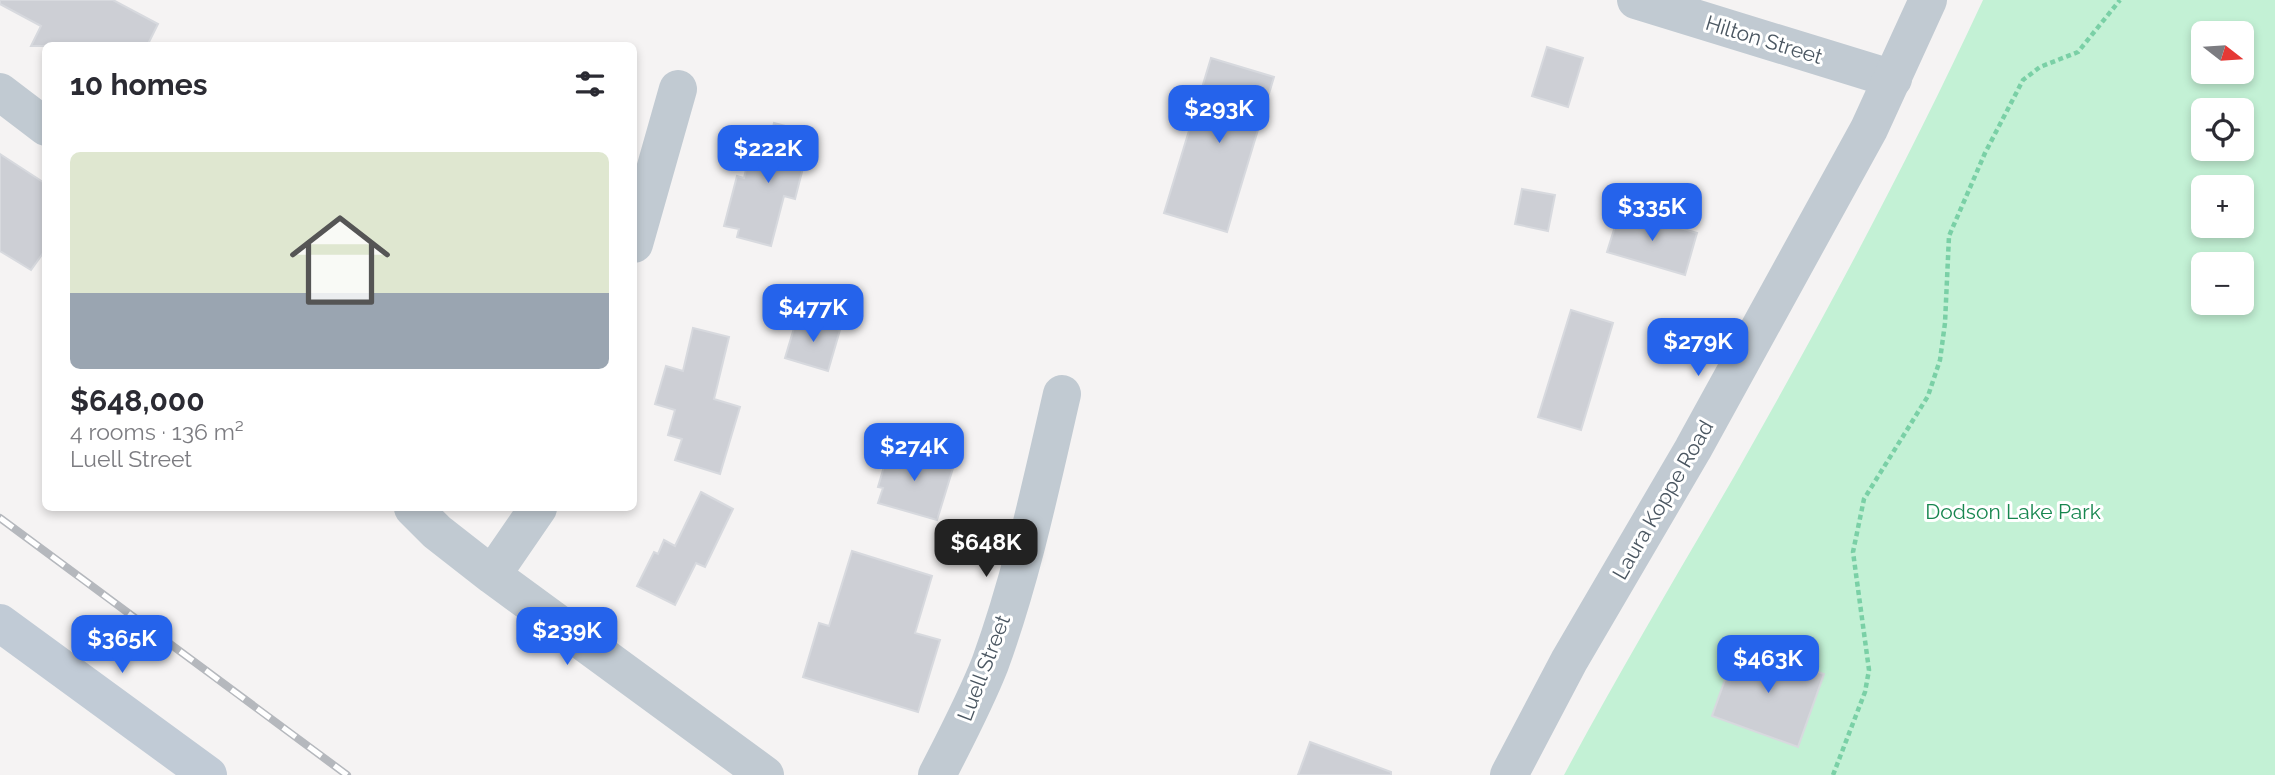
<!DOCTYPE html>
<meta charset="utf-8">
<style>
:root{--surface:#fff;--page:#f2f2f3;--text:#2b2b33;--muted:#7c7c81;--line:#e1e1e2;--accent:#2563eb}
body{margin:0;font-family:Raleway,sans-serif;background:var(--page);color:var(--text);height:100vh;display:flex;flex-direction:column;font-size:26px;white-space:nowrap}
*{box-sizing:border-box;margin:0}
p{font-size:23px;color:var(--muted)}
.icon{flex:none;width:38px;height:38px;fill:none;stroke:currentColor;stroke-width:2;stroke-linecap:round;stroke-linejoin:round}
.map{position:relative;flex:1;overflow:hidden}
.drawer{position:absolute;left:42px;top:42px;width:595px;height:469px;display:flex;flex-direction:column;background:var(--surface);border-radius:10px;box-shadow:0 4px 10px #0003}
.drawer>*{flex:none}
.needle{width:46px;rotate:107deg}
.tools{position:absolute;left:2191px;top:21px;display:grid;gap:14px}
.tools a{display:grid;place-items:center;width:63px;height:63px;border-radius:10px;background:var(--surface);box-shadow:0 4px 10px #0003;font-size:35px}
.price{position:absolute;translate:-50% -60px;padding:0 16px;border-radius:14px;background:var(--accent);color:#fff;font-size:23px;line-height:46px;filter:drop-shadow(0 2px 4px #0008)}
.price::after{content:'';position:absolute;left:50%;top:42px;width:21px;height:16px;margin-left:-10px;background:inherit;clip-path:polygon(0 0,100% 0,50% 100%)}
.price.current{background:#222;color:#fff}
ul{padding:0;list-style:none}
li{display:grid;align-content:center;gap:14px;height:371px;padding:0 28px}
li+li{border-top:2px solid var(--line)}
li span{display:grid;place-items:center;height:217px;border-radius:10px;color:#555}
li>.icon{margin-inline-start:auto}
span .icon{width:126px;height:126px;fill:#fffc;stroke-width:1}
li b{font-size:30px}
h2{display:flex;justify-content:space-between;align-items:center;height:84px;padding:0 28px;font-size:30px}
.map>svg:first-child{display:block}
.green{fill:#c3f1d5;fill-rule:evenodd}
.building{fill:#cdcfd5;stroke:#d7d9de;stroke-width:2}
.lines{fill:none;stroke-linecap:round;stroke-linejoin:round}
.path{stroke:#7ad0a6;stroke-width:4.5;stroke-dasharray:5 3.5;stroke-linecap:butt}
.minor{stroke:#c1cad2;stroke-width:38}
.tertiary{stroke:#c1cad2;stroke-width:38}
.secondary{stroke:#c1cbd6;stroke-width:38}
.rail-casing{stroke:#b5b8bd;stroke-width:8}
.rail{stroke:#fff;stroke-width:5;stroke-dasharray:16;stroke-linecap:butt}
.labels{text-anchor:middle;stroke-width:6;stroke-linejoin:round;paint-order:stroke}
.street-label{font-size:21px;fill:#4a5661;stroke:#fff}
.park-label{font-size:21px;fill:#17864f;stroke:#fff}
</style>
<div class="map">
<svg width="2275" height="775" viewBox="0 0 2275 775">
<rect width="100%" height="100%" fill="#f5f3f3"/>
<path class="green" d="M 1983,0 L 2275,0 L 2275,775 L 1564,775 C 1618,674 1677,575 1735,475 C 1823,320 1908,162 1983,0 ZM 2203,33 L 2242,33 L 2242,72 L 2203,72 ZM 2203,110 L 2242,110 L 2242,149 L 2203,149 ZM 2203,187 L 2242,187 L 2242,226 L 2203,226 ZM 2203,264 L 2242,264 L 2242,303 L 2203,303 Z"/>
<path class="building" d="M 0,0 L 113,0 L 158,24 L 147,46 L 31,46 L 41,26 L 0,4 Z
M 1547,47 L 1583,58 L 1568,107 L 1532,96 Z
M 1211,58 L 1274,77 L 1227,232 L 1164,213 Z
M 774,123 L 812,133 L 795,199 L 784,196 L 771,246 L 737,237 L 739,229 L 724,226 L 737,176 L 744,178 L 749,157 L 764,161 Z
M 0,154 L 46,184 L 46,249 L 31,270 L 0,251 Z
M 1522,189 L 1555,195 L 1548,231 L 1515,224 Z
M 1620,210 L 1697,233 L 1685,275 L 1607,252 Z
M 1571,310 L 1613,323 L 1581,430 L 1538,417 Z
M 797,318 L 840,330 L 828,371 L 785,358 Z
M 693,328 L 729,337 L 714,399 L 740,407 L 720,474 L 675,460 L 682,439 L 668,435 L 675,410 L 655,404 L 666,366 L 683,371 Z
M 890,446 L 954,465 L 937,520 L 878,503 L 883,488 L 878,487 Z
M 701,492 L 733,509 L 705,567 L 696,563 L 675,605 L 637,586 L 654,552 L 658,554 L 664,540 L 675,546 Z
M 852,551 L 932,576 L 915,633 L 940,640 L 918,712 L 803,677 L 819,623 L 829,626 Z
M 1738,643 L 1824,674 L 1798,747 L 1712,716 Z
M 1310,742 L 1391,772 L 1391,775 L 1298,775 Z"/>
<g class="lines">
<path class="path" d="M 1833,775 L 1865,692 L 1869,670 L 1853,552 L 1864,499 L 1928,396 L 1940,360 L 1945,323 L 1949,236 L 1985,153 L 2023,80 L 2040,67 L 2078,52 L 2120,0"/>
<path class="minor" d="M 1636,0 L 1893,79
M 0,92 L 46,127
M 634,244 L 678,89
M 413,508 L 437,532 L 492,575 L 765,775
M 492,575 L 538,508
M 937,775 C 956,738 975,702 990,664 C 1022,576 1041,485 1062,394"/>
<path class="tertiary" d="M 1509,775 L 1569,661 L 1693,449 L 1869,129 L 1928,0"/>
<path class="secondary" d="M 0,623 L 208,775"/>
<defs>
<path id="rail" d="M 0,518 L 347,775"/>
</defs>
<use href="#rail" class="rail-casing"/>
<use href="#rail" class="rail"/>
</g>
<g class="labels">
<g class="street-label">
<text transform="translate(1764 40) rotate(17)" y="7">Hilton Street</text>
<text transform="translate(1663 500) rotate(-60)" y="7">Laura Koppe Road</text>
<text transform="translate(984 668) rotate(-69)" y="7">Luell Street</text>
</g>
<g class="park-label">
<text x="2013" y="519">Dodson Lake Park</text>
</g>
</g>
</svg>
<div class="tools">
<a><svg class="needle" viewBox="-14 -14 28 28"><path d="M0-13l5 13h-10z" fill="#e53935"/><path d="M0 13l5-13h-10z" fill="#7c7c81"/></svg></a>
<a><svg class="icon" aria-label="locate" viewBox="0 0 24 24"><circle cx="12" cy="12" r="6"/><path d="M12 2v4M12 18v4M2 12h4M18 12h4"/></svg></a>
<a>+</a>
<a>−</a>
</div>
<b class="price" style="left:1219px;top:145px">$293K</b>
<b class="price" style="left:768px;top:185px">$222K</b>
<b class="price" style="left:1652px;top:243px">$335K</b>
<b class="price" style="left:813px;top:344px">$477K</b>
<b class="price" style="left:1698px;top:378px">$279K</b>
<b class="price" style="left:914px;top:483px">$274K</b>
<b class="price current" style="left:986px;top:579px">$648K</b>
<b class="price" style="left:567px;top:667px">$239K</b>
<b class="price" style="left:122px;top:675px">$365K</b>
<b class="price" style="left:1768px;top:695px">$463K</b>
<section class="drawer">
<h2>10 homes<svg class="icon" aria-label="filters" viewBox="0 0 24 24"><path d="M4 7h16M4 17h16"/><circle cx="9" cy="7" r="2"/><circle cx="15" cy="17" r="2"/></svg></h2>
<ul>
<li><span style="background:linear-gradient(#dfe7d0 65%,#9aa5b1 0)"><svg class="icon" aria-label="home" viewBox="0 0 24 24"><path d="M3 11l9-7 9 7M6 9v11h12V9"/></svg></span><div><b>$648,000</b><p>4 rooms · 136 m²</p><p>Luell Street</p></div></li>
</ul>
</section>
</div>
